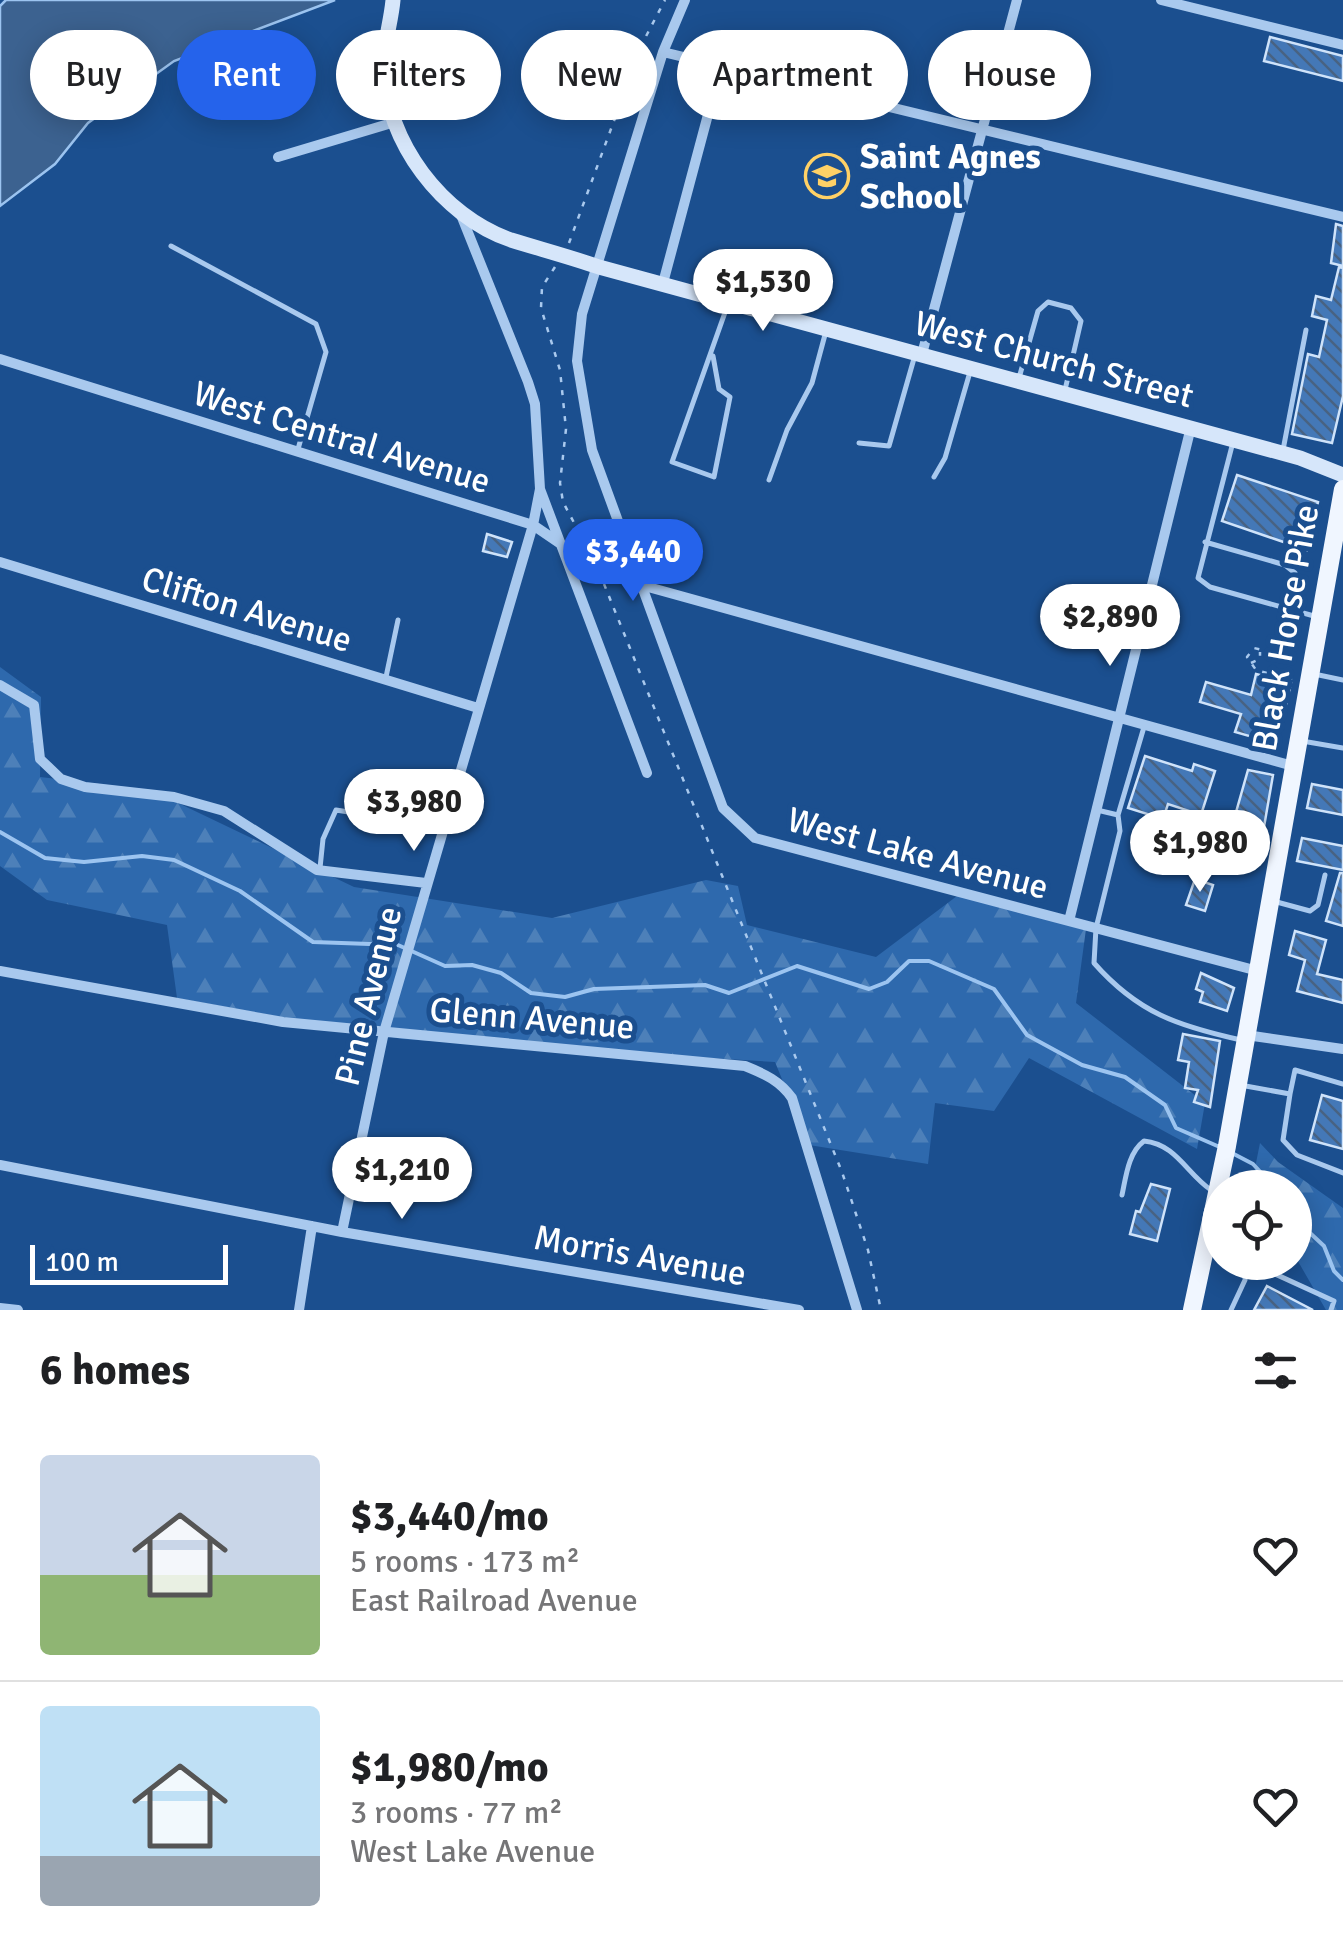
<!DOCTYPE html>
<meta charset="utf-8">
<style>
:root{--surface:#fff;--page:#f6f6f6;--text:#202124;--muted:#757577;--line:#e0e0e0;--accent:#2563eb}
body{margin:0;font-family:Signika,sans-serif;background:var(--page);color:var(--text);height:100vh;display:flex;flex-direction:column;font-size:38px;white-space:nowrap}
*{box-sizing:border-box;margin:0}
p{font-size:32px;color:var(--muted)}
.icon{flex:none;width:55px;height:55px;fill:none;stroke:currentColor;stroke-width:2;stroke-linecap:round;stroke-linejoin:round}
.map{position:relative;height:1310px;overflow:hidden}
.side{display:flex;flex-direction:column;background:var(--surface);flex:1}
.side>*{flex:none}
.banner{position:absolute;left:30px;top:30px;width:1285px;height:90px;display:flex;gap:20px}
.buttons{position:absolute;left:1202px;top:1170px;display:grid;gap:20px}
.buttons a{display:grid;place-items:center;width:110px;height:110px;border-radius:50%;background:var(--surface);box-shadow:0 5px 25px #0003;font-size:50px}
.scale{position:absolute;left:30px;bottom:25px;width:198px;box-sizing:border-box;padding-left:10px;border:5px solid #fff;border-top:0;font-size:28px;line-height:35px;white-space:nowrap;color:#fff;-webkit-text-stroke:8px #1b4f8f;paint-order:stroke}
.price{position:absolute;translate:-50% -85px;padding:0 22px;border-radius:35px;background:#fff;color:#222;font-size:32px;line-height:65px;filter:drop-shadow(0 2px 5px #0008)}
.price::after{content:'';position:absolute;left:50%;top:60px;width:30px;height:22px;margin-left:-15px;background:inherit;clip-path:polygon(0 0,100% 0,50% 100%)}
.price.active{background:var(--accent);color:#fff}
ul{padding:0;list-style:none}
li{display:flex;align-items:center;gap:30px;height:250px;padding:0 40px}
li+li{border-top:2px solid var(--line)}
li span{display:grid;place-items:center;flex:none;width:280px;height:200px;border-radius:10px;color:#555}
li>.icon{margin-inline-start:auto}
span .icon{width:120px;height:120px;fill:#fffc;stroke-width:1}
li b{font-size:42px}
h2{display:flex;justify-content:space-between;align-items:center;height:120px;padding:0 40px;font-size:42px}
.pill{padding:0 35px;border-radius:45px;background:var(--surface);box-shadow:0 5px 25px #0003;font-size:35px;line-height:90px}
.pill.active{background:var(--accent);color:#fff}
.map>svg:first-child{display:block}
.forest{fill:url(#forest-firs)}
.water{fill:#3c6290;stroke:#9cc4f0;stroke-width:2.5}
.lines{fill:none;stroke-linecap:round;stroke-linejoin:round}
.stream{stroke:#9cc4f0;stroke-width:4}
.building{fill:url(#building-back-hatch);stroke:#cfe3fa;stroke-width:2.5}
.path{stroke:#a9c9ee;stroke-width:2.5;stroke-dasharray:5 8;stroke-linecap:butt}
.lane{stroke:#a9c9ee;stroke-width:5}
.street{stroke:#a9c9ee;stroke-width:10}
.secondary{stroke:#d6e6fa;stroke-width:15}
.primary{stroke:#f0f6ff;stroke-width:18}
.labels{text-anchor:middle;stroke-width:10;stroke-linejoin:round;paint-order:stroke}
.poi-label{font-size:35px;font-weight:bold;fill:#fff;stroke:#1b4f8f;text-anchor:start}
.street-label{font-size:35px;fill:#fff;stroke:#1b4f8f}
</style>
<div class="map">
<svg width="1343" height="1310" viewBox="0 0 1343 1310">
<defs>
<pattern id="forest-firs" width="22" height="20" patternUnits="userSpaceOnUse" patternTransform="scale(2.5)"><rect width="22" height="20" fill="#2e69ad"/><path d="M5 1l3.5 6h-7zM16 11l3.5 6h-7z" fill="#4d80b9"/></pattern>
<pattern id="building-back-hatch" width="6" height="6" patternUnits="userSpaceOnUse" patternTransform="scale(2.5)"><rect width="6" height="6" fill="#4478b7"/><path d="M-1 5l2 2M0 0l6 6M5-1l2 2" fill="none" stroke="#486282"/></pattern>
</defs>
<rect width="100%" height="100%" fill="#1b4f8f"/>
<path class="forest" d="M 0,667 L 41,697 L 40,777 L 151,790 L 354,887 L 552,918 L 706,880 L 738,886 L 747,925 L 876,957 L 961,893 L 1086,929 L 1076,1003 L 1205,1103 L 1197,1149 L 1029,1058 L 994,1111 L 935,1103 L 928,1164 L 809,1145 L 775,1062 L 402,1039 L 177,998 L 167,925 L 47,900 L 0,866 Z
M 1260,1143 L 1278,1162 L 1343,1208 L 1343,1310 L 1326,1310 L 1295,1256 L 1295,1188 L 1255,1187 L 1252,1183 Z"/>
<path class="water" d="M 6,0 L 335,0 L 174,61 L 88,123 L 55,164 L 0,206 L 0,6 Z"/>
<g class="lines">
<path class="stream" d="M 0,832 L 45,858 L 84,862 L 142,856 L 174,860 L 240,891 L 313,942 L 398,945 L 445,966 L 472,965 L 501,973 L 531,993 L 565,997 L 594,989 L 705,985 L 729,993 L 797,966 L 869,989 L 887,982 L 909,961 L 929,961 L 994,989 L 1027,1035 L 1082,1065 L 1125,1077 L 1165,1105 L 1176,1128 L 1222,1148
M 1230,1152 L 1253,1164 L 1275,1188
M 1295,1219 L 1324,1246 L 1334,1271 L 1343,1280"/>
</g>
<path class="building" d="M 1270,37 L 1343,56 L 1343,81 L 1264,61 Z
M 1336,224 L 1343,226 L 1343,266 L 1331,263 Z
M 1339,267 L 1343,268 L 1343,396 L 1332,443 L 1292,434 L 1308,354 L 1319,357 L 1327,320 L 1312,316 L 1316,296 L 1331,300 Z
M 1237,475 L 1318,502 L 1307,550 L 1222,521 Z
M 487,534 L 512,542 L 507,557 L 483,551 Z
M 1256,674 L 1291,683 L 1277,744 L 1235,732 L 1241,714 L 1200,702 L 1206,682 L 1251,695 Z
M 1145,756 L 1192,771 L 1194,764 L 1215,771 L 1201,815 L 1168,804 L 1163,819 L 1128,808 Z
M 1248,770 L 1273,775 L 1260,850 L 1227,844 Z
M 1312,784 L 1343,790 L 1343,815 L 1307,808 Z
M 1302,838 L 1343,846 L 1343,870 L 1297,861 Z
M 1340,873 L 1343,873 L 1343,926 L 1326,921 Z
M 1195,879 L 1213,885 L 1205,911 L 1186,905 Z
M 1295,931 L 1326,940 L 1317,974 L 1343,980 L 1343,1003 L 1297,991 L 1305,960 L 1289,955 Z
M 1201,973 L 1234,988 L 1227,1011 L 1200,1002 L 1203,992 L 1196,989 Z
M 1183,1034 L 1220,1041 L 1210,1107 L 1194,1102 L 1198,1090 L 1185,1088 L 1189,1062 L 1178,1060 Z
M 1322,1095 L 1343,1101 L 1343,1149 L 1310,1140 Z
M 1151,1184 L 1170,1189 L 1157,1241 L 1130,1234 L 1136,1211 L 1140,1212 Z
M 1267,1286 L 1313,1310 L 1254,1310 Z"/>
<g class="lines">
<path class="path" d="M 569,243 L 643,42 L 665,0
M 555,267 L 542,287 L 541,308 L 560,370 L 566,429 L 560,483 L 563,502 L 588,549
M 604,584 L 842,1172 L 868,1250 L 881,1310
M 1251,663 L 1260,659 L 1260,652
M 1292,680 L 1256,670 L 1247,657 L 1254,648 L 1296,658"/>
<path class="lane" d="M 171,246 L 316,324 L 326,352 L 298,449
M 713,356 L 719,389 L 730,397 L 714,477 L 672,462 L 728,304
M 1019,378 L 1038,311 L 1048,302 L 1071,308 L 1081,321 L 1065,390
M 1233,442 L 1198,578 L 1210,587 L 1314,616
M 859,443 L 889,446 L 915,355
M 1283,450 L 1306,330
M 934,477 L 945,458 L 970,372
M 769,480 L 787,430 L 812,383 L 826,331
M 1205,542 L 1285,565 L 1295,573 L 1285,607
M 1314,674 L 1343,680
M 386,677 L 398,620
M 1144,727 L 1118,815 L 1120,831 L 1096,928 L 1094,963 C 1138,1013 1178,1026 1241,1040
M 1302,741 L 1343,748
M 1097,810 L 1118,815
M 320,868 L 323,839 L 336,810 L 443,827
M 1273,901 L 1310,911 L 1318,905 L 1325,875
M 1240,1085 L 1290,1094 L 1295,1070 L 1343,1084
M 1290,1094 L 1283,1140 L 1297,1155 L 1343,1173
M 1257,1188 L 1257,1187
M 1122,1195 C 1126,1177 1128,1153 1144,1141 C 1176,1144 1187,1174 1211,1190
M 1249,1262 L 1334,1301 L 1331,1310
M 1231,1310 L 1245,1280 L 1245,1262"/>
<path class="street" d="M 685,0 L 663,52 L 582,314 L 577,361 L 592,450 L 723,808 L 755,838 L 1258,971
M 1161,0 L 1343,45
M 663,52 L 1343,217
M 278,157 L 395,122
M 461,215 L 528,382 L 535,404 L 540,489 L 647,773
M 663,283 L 721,66
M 922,354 L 1017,0
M 0,359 L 533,525 L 596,568 L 641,585 L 1293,766
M 0,562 L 478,708
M 0,685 L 34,705 L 40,759 L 61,779 L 85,787 L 174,797 L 224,811 L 317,870 L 426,883
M 1069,921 L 1191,427
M 0,971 L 283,1022 L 745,1066 C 765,1074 780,1081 792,1098 L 857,1310
M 1246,1035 L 1343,1049
M 0,1165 L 342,1232 L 799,1310
M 342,1232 L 384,1032 L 533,525 L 540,489
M 0,1308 L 18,1310
M 299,1310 L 312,1226"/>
<path class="secondary" d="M 393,0 C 391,23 383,45 384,69 C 386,142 442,216 511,240 C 540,249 570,257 599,267 L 1300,458 L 1343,475"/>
<path class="primary" d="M 1192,1310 L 1227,1146 L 1343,489"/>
</g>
<defs>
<symbol id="school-ring" viewBox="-11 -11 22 22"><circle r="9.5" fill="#1b4f8f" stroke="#ffd166" stroke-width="1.5"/><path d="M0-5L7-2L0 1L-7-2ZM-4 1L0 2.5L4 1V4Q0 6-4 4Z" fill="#ffd166"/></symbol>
</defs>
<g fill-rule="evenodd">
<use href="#school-ring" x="802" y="151" width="50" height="50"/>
</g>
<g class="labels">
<g class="poi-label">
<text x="860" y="168">Saint Agnes<tspan x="860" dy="40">School</tspan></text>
</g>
<g class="street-label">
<text transform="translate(1054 359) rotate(15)" y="12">West Church Street</text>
<text transform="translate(342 437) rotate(17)" y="12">West Central Avenue</text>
<text transform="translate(247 609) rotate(17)" y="12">Clifton Avenue</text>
<text transform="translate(1285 628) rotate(-80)" y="12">Black Horse Pike</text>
<text transform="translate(918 853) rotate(15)" y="12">West Lake Avenue</text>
<text transform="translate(368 996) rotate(-76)" y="12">Pine Avenue</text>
<text transform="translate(532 1018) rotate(5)" y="12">Glenn Avenue</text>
<text transform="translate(640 1255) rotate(10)" y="12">Morris Avenue</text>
</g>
</g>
</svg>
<div class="buttons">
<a><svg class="icon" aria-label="locate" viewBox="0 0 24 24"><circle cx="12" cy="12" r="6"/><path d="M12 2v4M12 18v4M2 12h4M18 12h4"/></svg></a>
</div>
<div class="scale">100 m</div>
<b class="price" style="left:763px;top:334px">$1,530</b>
<b class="price active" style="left:633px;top:604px">$3,440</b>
<b class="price" style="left:1110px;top:669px">$2,890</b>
<b class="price" style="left:414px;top:854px">$3,980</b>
<b class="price" style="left:1200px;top:895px">$1,980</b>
<b class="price" style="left:402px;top:1222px">$1,210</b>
<div class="banner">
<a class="pill">Buy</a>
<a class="pill active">Rent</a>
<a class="pill">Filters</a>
<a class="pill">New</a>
<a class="pill">Apartment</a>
<a class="pill">House</a>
</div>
</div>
<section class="side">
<h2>6 homes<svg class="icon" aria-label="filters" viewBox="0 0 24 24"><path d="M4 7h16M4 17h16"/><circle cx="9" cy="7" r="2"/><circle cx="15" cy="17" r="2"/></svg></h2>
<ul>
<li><span style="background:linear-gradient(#c9d6e8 60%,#8fb573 0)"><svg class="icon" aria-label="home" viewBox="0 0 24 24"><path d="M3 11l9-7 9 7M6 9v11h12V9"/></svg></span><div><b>$3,440/mo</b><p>5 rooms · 173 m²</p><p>East Railroad Avenue</p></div><svg class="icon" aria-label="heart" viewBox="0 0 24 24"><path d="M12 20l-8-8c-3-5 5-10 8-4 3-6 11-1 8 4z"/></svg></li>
<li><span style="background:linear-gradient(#bfe0f5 75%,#9aa5b1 0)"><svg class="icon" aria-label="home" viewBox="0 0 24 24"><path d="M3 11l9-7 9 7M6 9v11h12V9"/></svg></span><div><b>$1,980/mo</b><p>3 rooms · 77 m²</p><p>West Lake Avenue</p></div><svg class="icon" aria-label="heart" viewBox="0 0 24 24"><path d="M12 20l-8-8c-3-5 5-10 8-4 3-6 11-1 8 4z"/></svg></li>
</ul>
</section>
